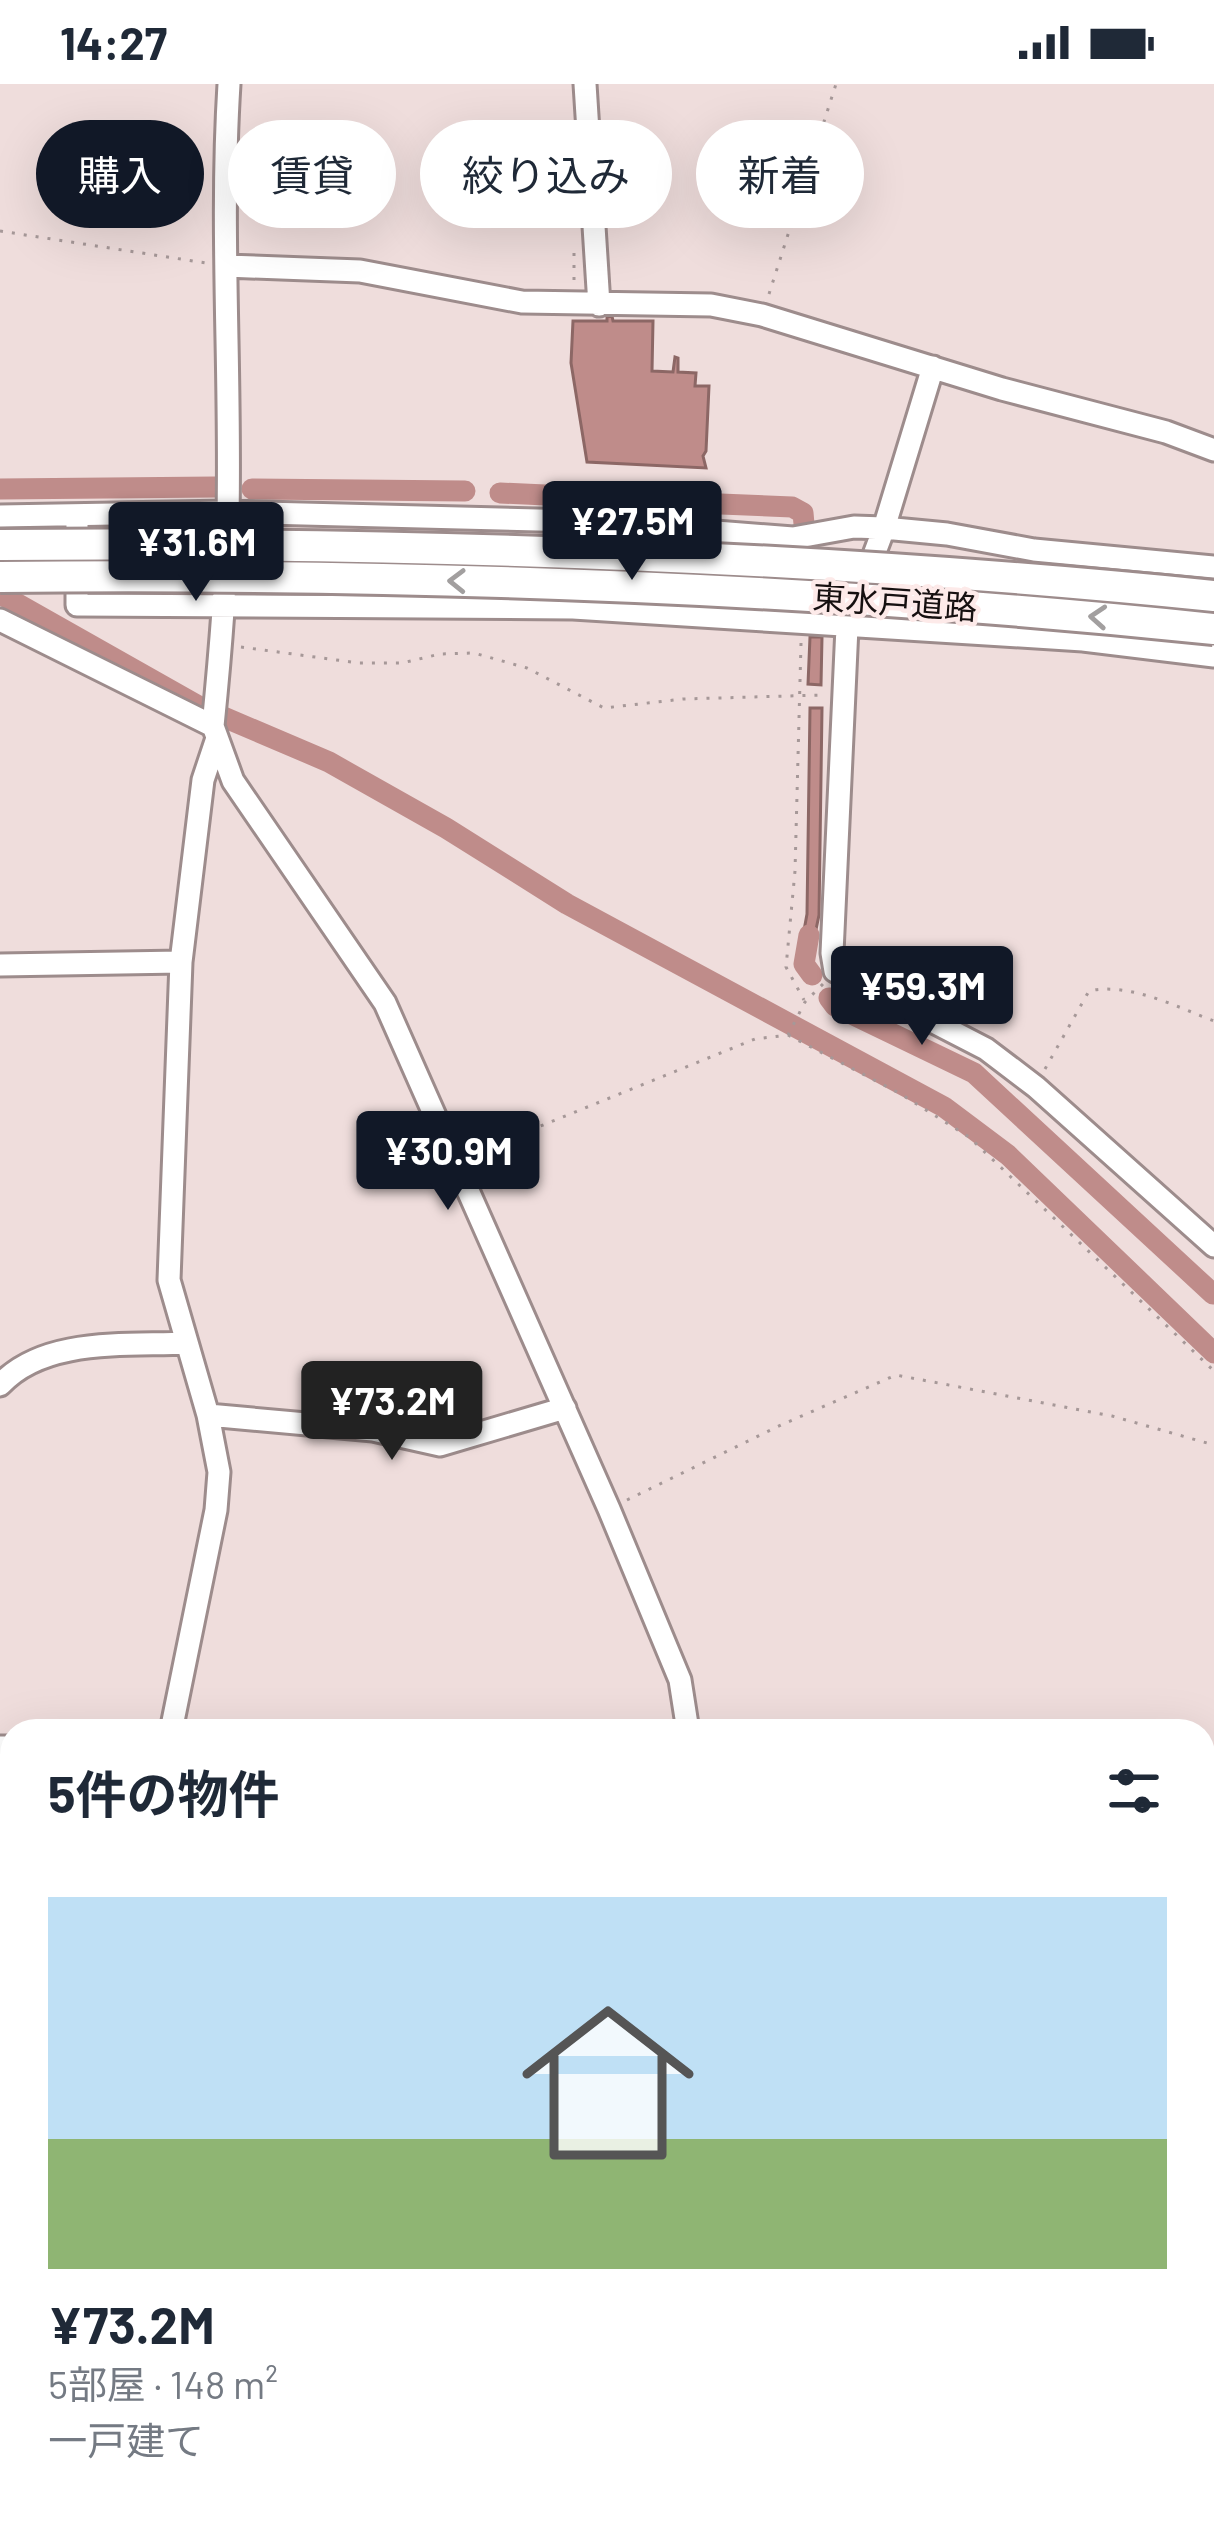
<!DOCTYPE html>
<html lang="ja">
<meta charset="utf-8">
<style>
:root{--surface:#fff;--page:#f6f6f7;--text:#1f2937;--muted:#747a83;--accent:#111827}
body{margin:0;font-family:Barlow,"Noto Sans JP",sans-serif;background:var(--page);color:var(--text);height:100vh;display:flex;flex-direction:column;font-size:45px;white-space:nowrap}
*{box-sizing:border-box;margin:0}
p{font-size:39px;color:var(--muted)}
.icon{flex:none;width:66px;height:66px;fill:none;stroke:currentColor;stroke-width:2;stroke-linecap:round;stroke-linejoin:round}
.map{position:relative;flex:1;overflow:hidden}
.side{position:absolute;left:0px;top:1635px;width:1215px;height:807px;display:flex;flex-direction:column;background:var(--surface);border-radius:36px 36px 0 0;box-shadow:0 12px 48px #0002}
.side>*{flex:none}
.banner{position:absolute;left:36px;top:36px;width:1143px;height:108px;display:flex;gap:24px}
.price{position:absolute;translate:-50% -102px;padding:0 27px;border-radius:12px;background:var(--accent);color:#fff;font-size:39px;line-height:78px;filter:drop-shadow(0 3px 6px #0008)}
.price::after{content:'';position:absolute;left:50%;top:72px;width:36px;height:27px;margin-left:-18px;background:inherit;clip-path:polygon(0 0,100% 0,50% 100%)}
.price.active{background:#222;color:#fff}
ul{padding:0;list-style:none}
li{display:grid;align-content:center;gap:24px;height:636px;padding:0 48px}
li span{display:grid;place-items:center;height:372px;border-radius:0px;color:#555}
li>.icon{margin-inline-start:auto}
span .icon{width:216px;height:216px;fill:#fffc;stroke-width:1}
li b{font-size:51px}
h2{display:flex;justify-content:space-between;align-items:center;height:144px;padding:0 48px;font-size:51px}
.chip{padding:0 42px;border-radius:54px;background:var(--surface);box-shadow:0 12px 48px #0002;font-size:42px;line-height:108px}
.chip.active{background:var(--accent);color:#fff}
.status{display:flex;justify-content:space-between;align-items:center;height:84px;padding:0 60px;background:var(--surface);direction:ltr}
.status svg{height:33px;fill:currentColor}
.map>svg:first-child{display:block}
.built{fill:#eacfce}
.green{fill:#e1c0bf}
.water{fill:#bf8c8a;stroke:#8c6765;stroke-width:3}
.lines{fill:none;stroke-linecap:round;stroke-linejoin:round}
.canal{stroke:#bf8c8a;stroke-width:21}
.minor-casing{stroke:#9d8c8c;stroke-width:27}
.major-casing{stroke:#9d8c8c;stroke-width:33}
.path{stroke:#a69898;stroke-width:3;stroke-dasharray:3 9;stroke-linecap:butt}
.minor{stroke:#fff;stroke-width:21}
.major{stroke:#fff;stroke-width:27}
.highway-bridge-casing{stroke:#9d8c8c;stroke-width:36;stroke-linecap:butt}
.highway-bridge{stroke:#fff;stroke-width:30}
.oneway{stroke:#a29f9f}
.labels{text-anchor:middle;stroke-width:9;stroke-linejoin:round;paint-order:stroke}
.street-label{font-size:33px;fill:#161010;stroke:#fdeae9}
</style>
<div class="status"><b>14:27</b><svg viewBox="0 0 49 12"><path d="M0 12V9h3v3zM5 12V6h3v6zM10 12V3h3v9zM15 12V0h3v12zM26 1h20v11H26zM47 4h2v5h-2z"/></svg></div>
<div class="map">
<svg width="1214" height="2440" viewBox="0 0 1214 2440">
<rect width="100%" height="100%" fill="#efdddc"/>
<path class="built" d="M 0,2100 L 12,2100 L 12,2430 L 85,2430 L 85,2440 L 0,2440 Z"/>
<path class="green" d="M 0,2138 L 12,2138 L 12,2278 L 0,2278 Z"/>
<path class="water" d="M 612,232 L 613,237 L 653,237 L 652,287 L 673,288 L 675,273 L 678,274 L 678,288 L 696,289 L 695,302 L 709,302 L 706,367 L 703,372 L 706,384 L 587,378 L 571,279 L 573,237 L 607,237 L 607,233 Z
M 810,553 L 822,553 L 821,601 L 808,600 Z
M 810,624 L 822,624 L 819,831 L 809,879 L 798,879 L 807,830 Z"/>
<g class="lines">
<path class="canal" d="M 0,405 L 215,403
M 252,405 L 465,407
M 500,409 L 567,412
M 597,415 L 792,423 L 803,429 L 804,440
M 0,510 L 200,623 L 329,678 L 446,744 L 567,820 L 944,1023 L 1008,1071 L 1214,1269
M 809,851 L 804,880 L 812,891
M 829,914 L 835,922 L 974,989 L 1213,1210"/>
<defs>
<path id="minor" d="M 229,0 C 220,144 231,288 228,431 C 226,502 220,572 213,642 L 233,697 L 385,919 L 609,1425 L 680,1596 L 688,1647
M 585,0 L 599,221
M 226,182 L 360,187 L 522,218 L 711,221 L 762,231 L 1002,305 L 1166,348 L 1214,366
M 933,283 L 884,444 L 847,543 L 832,869 L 835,887 L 986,965 L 1036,1003 L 1214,1162
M 77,431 L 77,521 L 573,524 L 1083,556 L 1214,572
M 0,432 L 228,428 L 577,437 L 793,454 L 854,443 L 884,444 L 947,450 L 1034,466 L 1214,483
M 0,536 L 213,642
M 0,881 L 181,878
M 0,1301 C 44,1253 127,1262 186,1259
M 208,1331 L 373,1346 L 440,1361 L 565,1324
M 171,1647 L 216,1426 L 219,1388 L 208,1331 L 169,1196 L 181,878 L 203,696 L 216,657
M 0,1663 L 12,1663
M 1203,1682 L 1214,1683
M 0,2089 L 12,2089
M 98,2440 L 99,2430
M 733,2440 L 734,2430"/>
<path id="major" d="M 1203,2095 L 1214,2064
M 1203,2385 L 1214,2417"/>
</defs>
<use href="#minor" class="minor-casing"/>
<use href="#major" class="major-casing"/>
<path class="path" d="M 0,147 L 206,179
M 574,196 L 574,164
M 769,210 L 836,0
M 801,559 L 795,787 L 786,883 L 804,916
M 241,563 L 359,579 L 402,579 L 440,570 L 474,569 L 527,584 L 604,624 L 683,615 L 822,611
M 788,951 L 899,1009 L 969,1053 L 1214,1287
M 1045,985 L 1089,907 C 1129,898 1177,923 1214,937
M 474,1069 L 755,955 L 788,951 L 805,918 L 823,900
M 627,1416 L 781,1341 L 896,1291 L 1112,1332 L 1214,1361
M 320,2430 L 320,2440"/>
<use href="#minor" class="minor"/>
<use href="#major" class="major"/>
<defs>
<path id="highway-bridge" d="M 0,461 C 405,458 811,471 1214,512
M 0,493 C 405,489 811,503 1214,545"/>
</defs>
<use href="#highway-bridge" class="highway-bridge-casing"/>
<use href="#highway-bridge" class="highway-bridge"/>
</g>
<defs><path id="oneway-chevron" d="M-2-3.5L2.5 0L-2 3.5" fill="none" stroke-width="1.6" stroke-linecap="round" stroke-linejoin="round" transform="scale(3)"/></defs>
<g class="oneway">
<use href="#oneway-chevron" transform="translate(457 497) rotate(-179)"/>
<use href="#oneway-chevron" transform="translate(1098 533) rotate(-176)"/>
</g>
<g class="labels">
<g class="street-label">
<text transform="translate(895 518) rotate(4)" y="12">東水戸道路</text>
</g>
</g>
</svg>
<b class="price" style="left:632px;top:499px">¥27.5M</b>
<b class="price" style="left:196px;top:520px">¥31.6M</b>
<b class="price" style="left:922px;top:964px">¥59.3M</b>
<b class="price" style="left:448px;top:1129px">¥30.9M</b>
<b class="price active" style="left:392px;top:1379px">¥73.2M</b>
<div class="banner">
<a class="chip active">購入</a>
<a class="chip">賃貸</a>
<a class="chip">絞り込み</a>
<a class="chip">新着</a>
</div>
<section class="side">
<h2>5件の物件<svg class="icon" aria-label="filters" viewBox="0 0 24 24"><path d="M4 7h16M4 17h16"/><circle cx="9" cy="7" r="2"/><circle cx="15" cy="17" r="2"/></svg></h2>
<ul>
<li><span style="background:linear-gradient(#bfe0f5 65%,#8fb573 0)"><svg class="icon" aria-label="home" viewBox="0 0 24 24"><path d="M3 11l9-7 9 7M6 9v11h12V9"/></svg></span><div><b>¥73.2M</b><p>5部屋 · 148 m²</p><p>一戸建て</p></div></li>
</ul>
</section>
</div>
